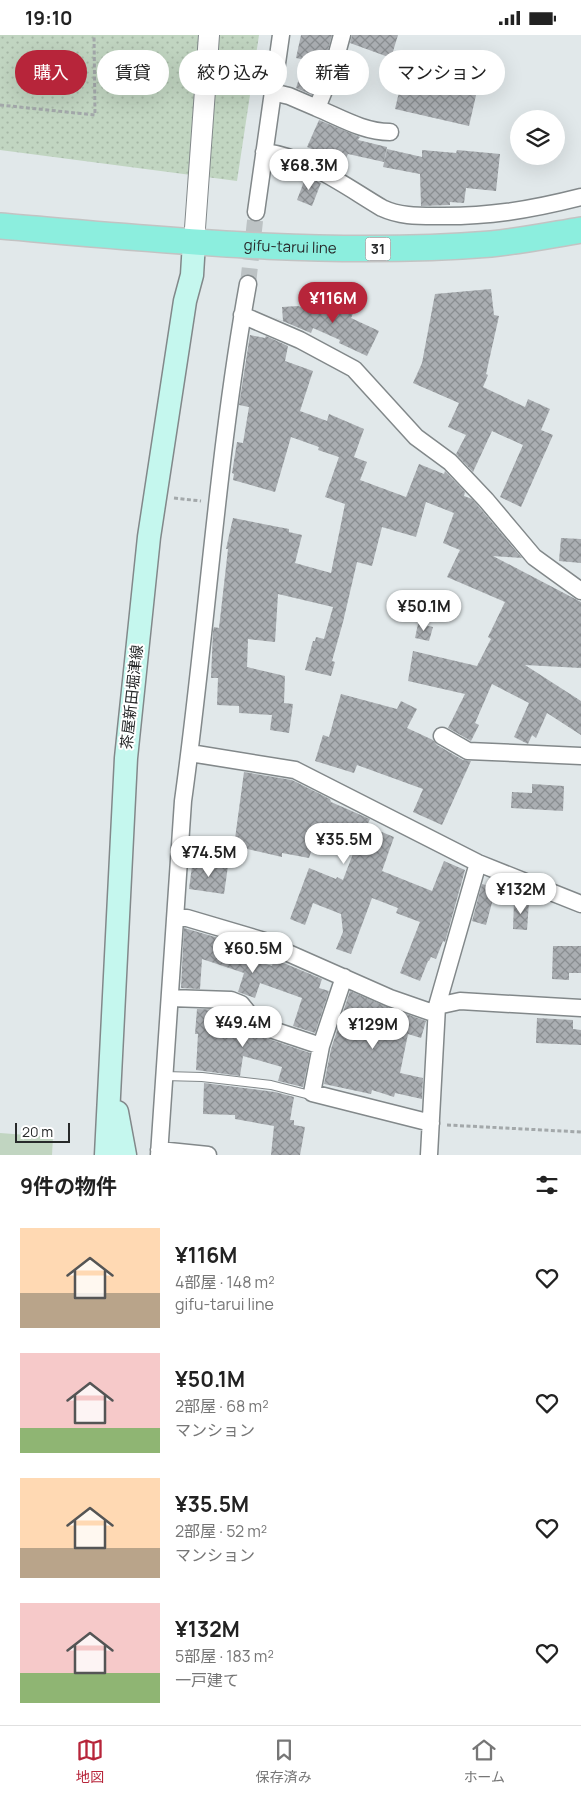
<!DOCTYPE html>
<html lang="ja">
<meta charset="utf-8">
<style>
:root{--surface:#fff;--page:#f6f6f6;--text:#222;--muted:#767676;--line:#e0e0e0;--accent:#b7253a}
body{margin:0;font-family:Manrope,"Noto Sans JP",sans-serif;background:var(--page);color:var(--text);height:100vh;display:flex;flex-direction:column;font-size:19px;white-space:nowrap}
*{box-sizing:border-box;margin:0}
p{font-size:16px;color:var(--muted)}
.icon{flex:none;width:28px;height:28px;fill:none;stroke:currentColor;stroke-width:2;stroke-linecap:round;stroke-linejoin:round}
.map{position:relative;height:1120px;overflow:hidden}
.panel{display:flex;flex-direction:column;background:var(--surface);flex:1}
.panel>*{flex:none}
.guide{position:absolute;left:15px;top:15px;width:551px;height:45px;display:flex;gap:10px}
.buttons{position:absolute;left:510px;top:75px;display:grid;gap:10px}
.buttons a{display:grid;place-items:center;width:55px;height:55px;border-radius:50%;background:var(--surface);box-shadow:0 5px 20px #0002;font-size:25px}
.scale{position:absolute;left:15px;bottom:12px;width:55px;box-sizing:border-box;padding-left:5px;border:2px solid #27292a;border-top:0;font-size:14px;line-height:18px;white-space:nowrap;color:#27292a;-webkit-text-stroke:4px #fff;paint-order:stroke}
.price{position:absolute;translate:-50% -42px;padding:0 11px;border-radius:18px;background:#fff;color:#222;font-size:16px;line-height:32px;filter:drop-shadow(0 1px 2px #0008)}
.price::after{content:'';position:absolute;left:50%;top:30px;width:15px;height:11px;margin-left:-8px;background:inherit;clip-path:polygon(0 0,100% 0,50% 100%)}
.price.current{background:var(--accent);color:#fff}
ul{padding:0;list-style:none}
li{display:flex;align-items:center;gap:15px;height:125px;padding:0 20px}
li span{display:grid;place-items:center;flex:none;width:140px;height:100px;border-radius:0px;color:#555}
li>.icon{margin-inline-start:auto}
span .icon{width:60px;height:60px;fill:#fffc;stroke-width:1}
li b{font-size:21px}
h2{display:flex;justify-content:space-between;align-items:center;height:60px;padding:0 20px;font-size:21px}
.pill{padding:0 18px;border-radius:22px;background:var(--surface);box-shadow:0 5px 20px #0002;font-size:18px;line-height:45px}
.pill.current{background:var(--accent);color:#fff}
.status{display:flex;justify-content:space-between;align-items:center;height:35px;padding:0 25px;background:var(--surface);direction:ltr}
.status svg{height:14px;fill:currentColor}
.tabs{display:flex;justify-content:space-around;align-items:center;height:70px;border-top:1px solid var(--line);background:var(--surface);font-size:14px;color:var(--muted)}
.tabs a{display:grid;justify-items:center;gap:2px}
.tabs .current{color:var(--accent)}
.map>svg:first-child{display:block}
.green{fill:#c1d5c1}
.park{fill:url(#park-dots)}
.building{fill:url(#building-cross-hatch)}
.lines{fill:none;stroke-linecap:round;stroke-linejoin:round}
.minor-tunnel{stroke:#bcc2c4;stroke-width:16;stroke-dasharray:16 8;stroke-linecap:butt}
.service-casing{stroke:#82888a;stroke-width:10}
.minor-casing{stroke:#82888a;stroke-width:19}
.tertiary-casing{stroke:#82888a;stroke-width:22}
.secondary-casing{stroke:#82888a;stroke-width:25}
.primary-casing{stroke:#c3c3c3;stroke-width:28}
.path{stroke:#a3a8aa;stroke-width:3;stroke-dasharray:4 2.5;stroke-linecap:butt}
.service{stroke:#fff;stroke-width:8}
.minor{stroke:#fff;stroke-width:16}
.tertiary{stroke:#fff;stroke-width:20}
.secondary{stroke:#c5f7ee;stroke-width:22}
.primary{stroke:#8ceede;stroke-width:25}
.labels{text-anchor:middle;stroke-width:4;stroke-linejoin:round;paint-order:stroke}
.shield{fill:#fff;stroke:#68696a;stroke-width:1}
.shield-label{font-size:14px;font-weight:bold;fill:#27292a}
.street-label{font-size:15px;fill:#27292a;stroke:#fff}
</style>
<div class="status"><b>19:10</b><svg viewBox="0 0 49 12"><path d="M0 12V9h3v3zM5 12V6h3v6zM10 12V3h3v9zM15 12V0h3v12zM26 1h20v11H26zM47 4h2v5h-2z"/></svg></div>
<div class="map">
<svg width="581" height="1120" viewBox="0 0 581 1120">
<defs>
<pattern id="park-dots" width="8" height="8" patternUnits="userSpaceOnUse" patternTransform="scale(1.25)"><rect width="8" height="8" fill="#c1d5c1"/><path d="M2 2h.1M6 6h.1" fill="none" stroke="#a6b7a6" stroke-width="1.8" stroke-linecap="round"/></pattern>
<pattern id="building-cross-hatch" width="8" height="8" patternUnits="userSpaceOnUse" patternTransform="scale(1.25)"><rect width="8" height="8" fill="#aaaeb2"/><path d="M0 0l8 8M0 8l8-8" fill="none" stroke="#8a8e91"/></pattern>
</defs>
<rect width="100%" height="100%" fill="#e1e8ea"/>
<path class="green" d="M 0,1098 L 53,1102 L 52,1120 L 0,1120 Z"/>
<path class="park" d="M 0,0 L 259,0 L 237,146 L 0,115 Z"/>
<path class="building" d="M 301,0 L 332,0 L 324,30 L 312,60 L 296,53 L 305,25 L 296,23 Z
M 352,0 L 398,0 L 391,23 L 350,8 Z
M 427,28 L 454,35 L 455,29 L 482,34 L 469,91 L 395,74 L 403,40 L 423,45 Z
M 319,85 L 360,102 L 358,105 L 387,112 L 384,127 L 348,119 L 344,127 L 307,112 Z
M 387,114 L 422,122 L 422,115 L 456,118 L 457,115 L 500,119 L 496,156 L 466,153 L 464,168 L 450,167 L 450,170 L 421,171 L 420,139 L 383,132 Z
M 306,141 L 321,148 L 312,171 L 297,165 Z
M 491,254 L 494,280 L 499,281 L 486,339 L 488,340 L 483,352 L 525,372 L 528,364 L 550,374 L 541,395 L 553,400 L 521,472 L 500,462 L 523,410 L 492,396 L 473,437 L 456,419 L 466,400 L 448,392 L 459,368 L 413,348 L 422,328 L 435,259 Z
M 343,263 L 357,270 L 351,283 L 379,296 L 367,321 L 339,308 L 340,305 L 313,293 L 311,298 L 273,282 L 291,289 L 283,286 L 282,272 L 298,271 L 305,274 L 308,266 L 326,274 L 327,272 L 337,277 Z
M 250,300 L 265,303 L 266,301 L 288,311 L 285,326 L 313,336 L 300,376 L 327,386 L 329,379 L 364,394 L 354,422 L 367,427 L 360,445 L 406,462 L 419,429 L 444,439 L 445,436 L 465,457 L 464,461 L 472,464 L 479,472 L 522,523 L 493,521 L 581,567 L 581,633 L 525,630 L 581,666 L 581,700 L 547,678 L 536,703 L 532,700 L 528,709 L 514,702 L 529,668 L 492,649 L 475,688 L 479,690 L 471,706 L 448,693 L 465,659 L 408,646 L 413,616 L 477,631 L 491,604 L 488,602 L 505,567 L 447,542 L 460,515 L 443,508 L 454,478 L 426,467 L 416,502 L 382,492 L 372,531 L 357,527 L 343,587 L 332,626 L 335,627 L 331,641 L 305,635 L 313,606 L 315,606 L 316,602 L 324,604 L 333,572 L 278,559 L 275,607 L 248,604 L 247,632 L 285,641 L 284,668 L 293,669 L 289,698 L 270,695 L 272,680 L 239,678 L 239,671 L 217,670 L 218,643 L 211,643 L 213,596 L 214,592 L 219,593 L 228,514 L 226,514 L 233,483 L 289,494 L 289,497 L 302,500 L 295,528 L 331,538 L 345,469 L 325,462 L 339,422 L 318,415 L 319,412 L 291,402 L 275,457 L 233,445 L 234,439 L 232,438 L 237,407 L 243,408 L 249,372 L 239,370 Z
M 561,503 L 581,504 L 581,528 L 559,526 Z
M 418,589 L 433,592 L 429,606 L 415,603 Z
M 341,659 L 397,674 L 401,666 L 417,674 L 407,693 L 433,705 L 437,710 L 463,725 L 471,726 L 442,790 L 413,777 L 423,754 L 357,730 L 354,738 L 315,726 L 323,700 L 329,702 Z
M 244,737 L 292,745 L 330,764 L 331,767 L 370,784 L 367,791 L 394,802 L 382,836 L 432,856 L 444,826 L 465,835 L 445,907 L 443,906 L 436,924 L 431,922 L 429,926 L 428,926 L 420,946 L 400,938 L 420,887 L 396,878 L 398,873 L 372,863 L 351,919 L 336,914 L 343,897 L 341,879 L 313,868 L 305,890 L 290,884 L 309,833 L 336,844 L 337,842 L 343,845 L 357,808 L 319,793 L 309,823 L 282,818 L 282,822 L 234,811 Z
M 532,749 L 564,751 L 563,776 L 511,773 L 512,757 L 532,758 Z
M 195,826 L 228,831 L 224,859 L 189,854 L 192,831 L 194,831 Z
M 482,849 L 496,853 L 486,890 L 472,886 Z
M 514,866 L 529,867 L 527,895 L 513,894 Z
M 184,893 L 264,916 L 263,928 L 272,931 L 274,924 L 322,944 L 319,953 L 329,956 L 315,998 L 293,991 L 302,963 L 260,948 L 255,963 L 238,957 L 244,938 L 202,924 L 200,954 L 181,953 Z
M 553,911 L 581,911 L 581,938 L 569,938 L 569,945 L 552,944 Z
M 350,956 L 387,972 L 426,986 L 421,1003 L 408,999 L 400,1038 L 423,1043 L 422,1064 L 395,1058 L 394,1062 L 372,1055 L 371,1059 L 324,1049 L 331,1014 Z
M 197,974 L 229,975 L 235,977 L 242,986 L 242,991 L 248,993 L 254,999 L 310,1018 L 303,1052 L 278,1046 L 282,1032 L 243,1021 L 240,1041 L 196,1035 L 198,999 L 195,999 Z
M 537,983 L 573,985 L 573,994 L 581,995 L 581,1010 L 536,1008 Z
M 204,1048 L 275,1057 L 294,1062 L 290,1085 L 294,1085 L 294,1090 L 305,1092 L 300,1120 L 271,1120 L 274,1091 L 235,1084 L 235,1080 L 203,1079 Z"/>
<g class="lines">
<path class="minor-tunnel" d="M 248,249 L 256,177"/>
<defs>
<path id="service" d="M 164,1041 L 202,1042 L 271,1050 L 306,1059 L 312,1058"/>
<path id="minor" d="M 272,57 L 289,61 L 317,73 L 333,33 L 342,0
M 317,73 C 341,83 364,97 390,97
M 264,117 C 307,122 345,151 382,173 C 399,181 416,181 435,181 C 487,182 530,175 581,162
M 256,177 L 281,0
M 242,280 L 300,305 L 354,334 L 416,402 L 450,427 L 486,465 L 534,522 L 581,556
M 442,701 L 468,716 L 581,721
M 190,718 L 295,735 L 478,828 L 581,869
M 175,883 L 187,883 L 268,907 L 279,914 L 390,963 L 436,979
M 344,942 L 321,1011 L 312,1058 L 431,1088
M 170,963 L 231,965 L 241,969 L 258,990 L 321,1011
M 437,971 L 460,966 L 581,973
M 159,1115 L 208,1120
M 159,1120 L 183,766 C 207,594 217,420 248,249
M 429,1120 L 437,971 L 478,828"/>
<path id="tertiary" d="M 194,207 L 209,0"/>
<path id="secondary" d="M 117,1077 L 125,1120
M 106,1120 L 126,723 L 149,502 L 185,266 L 192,240 L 194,207"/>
<g id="primary">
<path id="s1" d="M 0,191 C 164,205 327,222 491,209 C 521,206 551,200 581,195"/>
</g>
</defs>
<use href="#service" class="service-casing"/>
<use href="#minor" class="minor-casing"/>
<use href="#tertiary" class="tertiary-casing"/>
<use href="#secondary" class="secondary-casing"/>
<use href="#primary" class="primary-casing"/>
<path class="path" d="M 0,70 L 95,80 L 94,0
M 174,463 L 201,466
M 447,1090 L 581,1097"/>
<use href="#service" class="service"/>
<use href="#minor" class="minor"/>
<use href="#tertiary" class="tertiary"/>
<use href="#secondary" class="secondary"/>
<use href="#primary" class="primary"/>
</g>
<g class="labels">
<rect class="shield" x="365.5" y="202.5" width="25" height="23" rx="4"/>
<g class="shield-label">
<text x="378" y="219">31</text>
</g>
<g class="street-label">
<text dy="5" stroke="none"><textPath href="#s1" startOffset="291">gifu-tarui line</textPath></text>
<text transform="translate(132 662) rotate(-84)" y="5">茶屋新田堀津線</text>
</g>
</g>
</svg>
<div class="buttons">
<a><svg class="icon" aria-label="layers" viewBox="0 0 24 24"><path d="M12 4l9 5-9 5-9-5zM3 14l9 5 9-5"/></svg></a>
</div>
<div class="scale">20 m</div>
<b class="price" style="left:309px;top:156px">¥68.3M</b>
<b class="price current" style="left:333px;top:289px">¥116M</b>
<b class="price" style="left:424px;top:597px">¥50.1M</b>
<b class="price" style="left:344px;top:830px">¥35.5M</b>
<b class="price" style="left:209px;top:843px">¥74.5M</b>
<b class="price" style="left:521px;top:880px">¥132M</b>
<b class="price" style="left:253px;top:939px">¥60.5M</b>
<b class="price" style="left:243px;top:1013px">¥49.4M</b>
<b class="price" style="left:373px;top:1015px">¥129M</b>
<div class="guide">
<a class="pill current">購入</a>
<a class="pill">賃貸</a>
<a class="pill">絞り込み</a>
<a class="pill">新着</a>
<a class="pill">マンション</a>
</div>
</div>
<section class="panel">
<h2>9件の物件<svg class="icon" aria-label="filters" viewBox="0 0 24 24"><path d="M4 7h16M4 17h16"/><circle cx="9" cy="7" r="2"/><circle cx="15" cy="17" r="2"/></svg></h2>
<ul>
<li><span style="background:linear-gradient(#ffd9b3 65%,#b9a48a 0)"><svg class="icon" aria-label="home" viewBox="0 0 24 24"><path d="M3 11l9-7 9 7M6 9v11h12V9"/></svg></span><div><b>¥116M</b><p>4部屋 · 148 m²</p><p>gifu-tarui line</p></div><svg class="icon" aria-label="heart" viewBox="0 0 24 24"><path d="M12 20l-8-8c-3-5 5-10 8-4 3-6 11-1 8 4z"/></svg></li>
<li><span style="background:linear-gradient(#f6c9c9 75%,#8fb573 0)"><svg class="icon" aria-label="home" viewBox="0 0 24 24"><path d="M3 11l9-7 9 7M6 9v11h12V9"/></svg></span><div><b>¥50.1M</b><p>2部屋 · 68 m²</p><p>マンション</p></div><svg class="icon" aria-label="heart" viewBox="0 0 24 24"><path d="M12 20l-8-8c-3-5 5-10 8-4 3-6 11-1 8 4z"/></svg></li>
<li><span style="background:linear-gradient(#ffd9b3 70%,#b9a48a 0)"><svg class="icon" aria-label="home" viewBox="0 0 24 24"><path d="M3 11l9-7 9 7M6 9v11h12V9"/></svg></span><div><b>¥35.5M</b><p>2部屋 · 52 m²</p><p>マンション</p></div><svg class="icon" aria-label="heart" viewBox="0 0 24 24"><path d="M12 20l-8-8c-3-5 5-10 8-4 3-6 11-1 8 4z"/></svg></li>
<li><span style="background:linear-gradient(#f6c9c9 70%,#8fb573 0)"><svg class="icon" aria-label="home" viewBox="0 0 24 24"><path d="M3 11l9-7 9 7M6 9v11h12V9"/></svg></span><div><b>¥132M</b><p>5部屋 · 183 m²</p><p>一戸建て</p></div><svg class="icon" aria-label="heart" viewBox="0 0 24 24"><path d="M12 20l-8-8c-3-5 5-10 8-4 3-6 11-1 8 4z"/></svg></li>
</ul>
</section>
<nav class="tabs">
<a class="current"><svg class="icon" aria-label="map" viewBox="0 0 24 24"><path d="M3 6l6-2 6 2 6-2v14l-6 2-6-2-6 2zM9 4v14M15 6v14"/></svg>地図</a>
<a><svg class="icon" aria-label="saved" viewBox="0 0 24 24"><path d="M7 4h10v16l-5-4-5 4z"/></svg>保存済み</a>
<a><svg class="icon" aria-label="home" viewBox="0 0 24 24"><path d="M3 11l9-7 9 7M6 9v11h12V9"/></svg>ホーム</a>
</nav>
